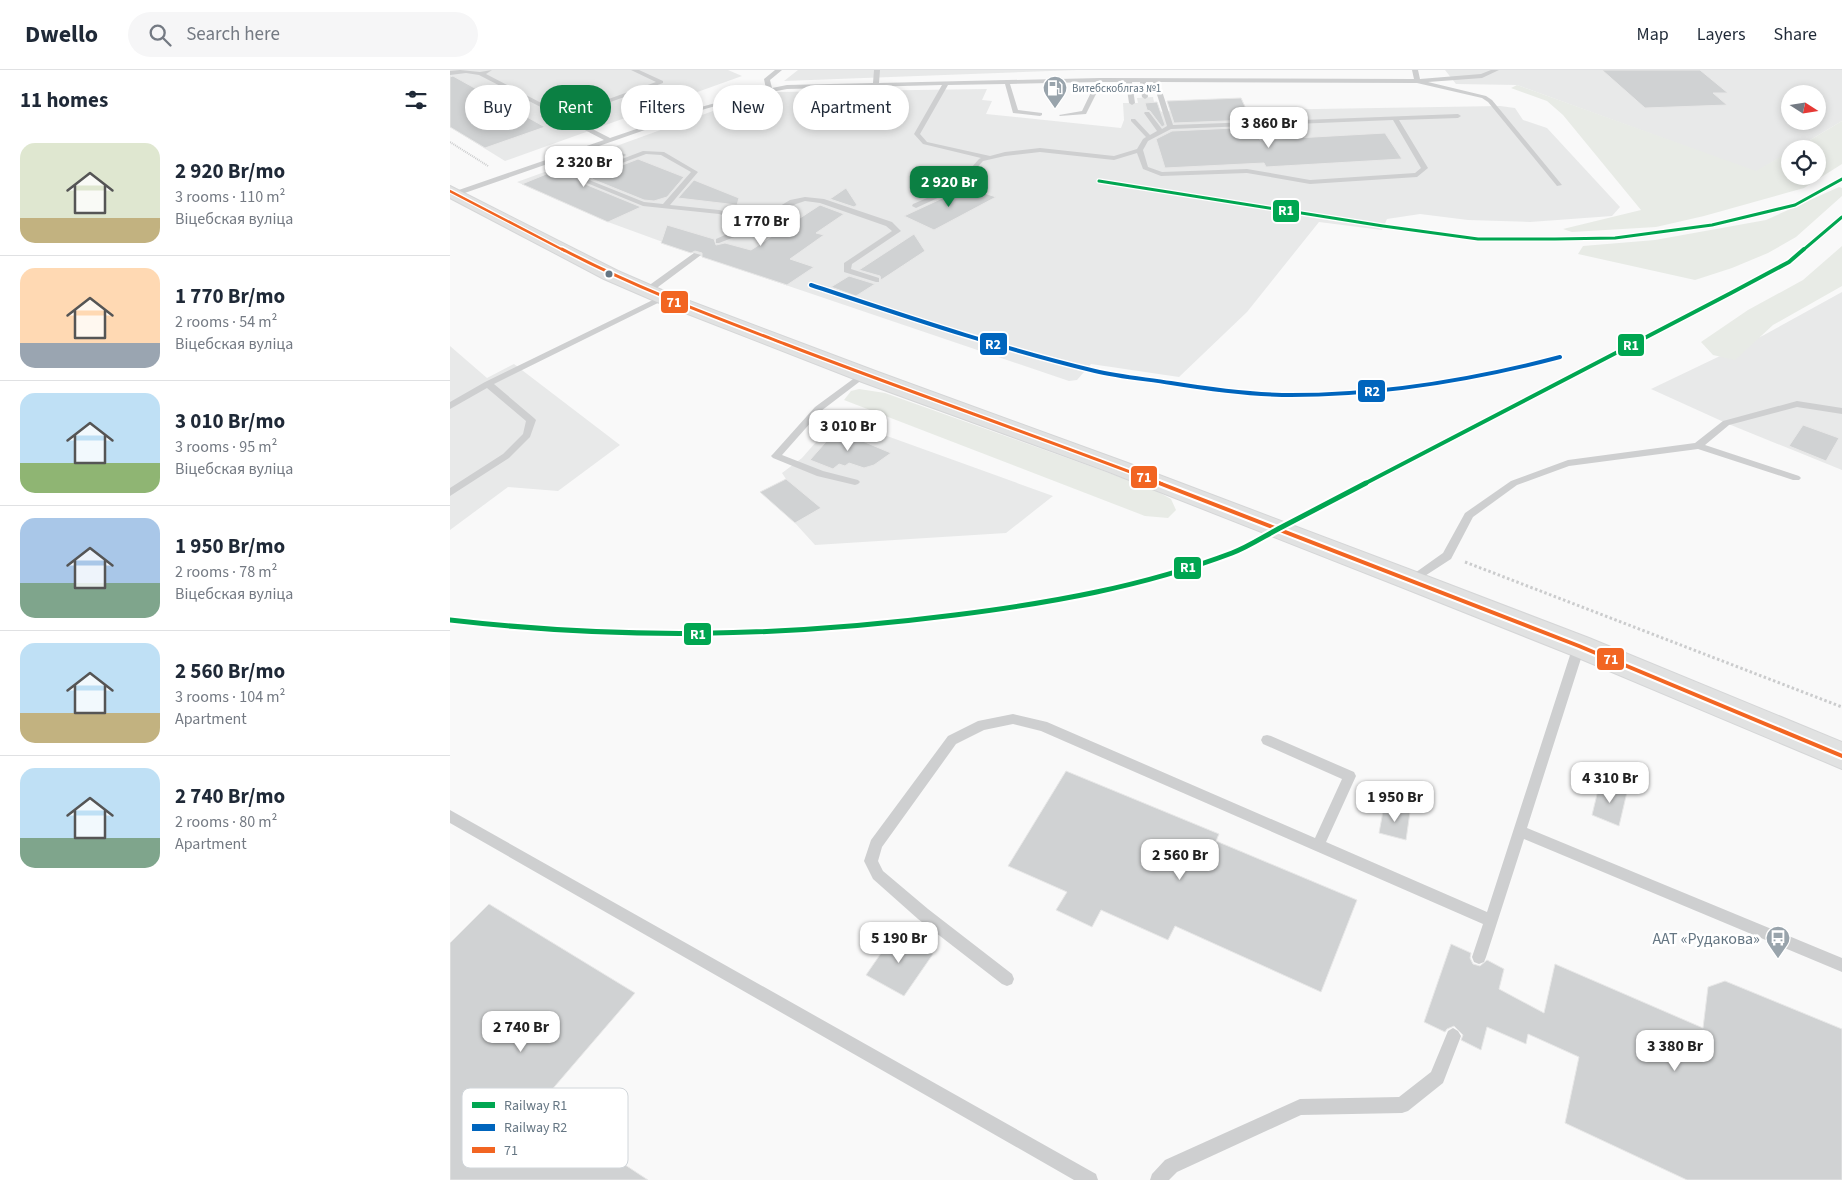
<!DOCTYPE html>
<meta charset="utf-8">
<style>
:root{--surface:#fff;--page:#f6f6f7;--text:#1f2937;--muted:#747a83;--line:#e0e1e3;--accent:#0b8043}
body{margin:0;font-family:"Source Sans 3",sans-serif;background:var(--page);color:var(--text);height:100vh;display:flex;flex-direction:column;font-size:19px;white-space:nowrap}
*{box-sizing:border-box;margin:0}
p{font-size:16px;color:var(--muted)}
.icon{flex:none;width:28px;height:28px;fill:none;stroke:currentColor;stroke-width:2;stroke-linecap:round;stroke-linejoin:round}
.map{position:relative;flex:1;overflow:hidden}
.drawer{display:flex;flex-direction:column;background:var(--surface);width:450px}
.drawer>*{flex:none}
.hud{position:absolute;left:15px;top:15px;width:475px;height:45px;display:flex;gap:10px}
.needle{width:32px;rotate:102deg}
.fabs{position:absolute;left:1331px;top:15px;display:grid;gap:10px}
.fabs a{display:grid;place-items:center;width:45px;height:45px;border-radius:50%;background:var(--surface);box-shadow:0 2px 8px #0003;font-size:25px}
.price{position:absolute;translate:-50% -42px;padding:0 11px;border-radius:10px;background:#fff;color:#222;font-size:16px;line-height:32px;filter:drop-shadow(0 1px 2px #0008)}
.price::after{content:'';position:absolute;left:50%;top:30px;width:15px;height:11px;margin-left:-8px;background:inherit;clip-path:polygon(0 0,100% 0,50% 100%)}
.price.selected{background:var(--accent);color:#fff}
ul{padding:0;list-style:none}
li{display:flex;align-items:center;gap:15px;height:125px;padding:0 20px}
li+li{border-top:1px solid var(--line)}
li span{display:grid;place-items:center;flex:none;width:140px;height:100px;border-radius:15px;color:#555}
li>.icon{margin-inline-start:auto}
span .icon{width:60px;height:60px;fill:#fffc;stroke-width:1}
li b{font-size:21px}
h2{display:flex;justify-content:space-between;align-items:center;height:60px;padding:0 20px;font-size:21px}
.chip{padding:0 18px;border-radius:22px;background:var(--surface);box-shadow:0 2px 8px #0003;font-size:18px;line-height:45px}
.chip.selected{background:var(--accent);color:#fff}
header{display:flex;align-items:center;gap:30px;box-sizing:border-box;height:70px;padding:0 25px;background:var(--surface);border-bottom:1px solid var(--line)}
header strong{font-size:24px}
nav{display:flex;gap:28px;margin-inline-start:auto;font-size:18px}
.search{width:350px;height:45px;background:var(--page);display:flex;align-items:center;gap:12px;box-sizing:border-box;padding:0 18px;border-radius:28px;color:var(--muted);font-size:19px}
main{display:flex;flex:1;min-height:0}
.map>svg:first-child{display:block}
.built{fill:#e8e9e9;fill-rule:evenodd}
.green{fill:#e8ebe6}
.building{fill:#d0d2d3;stroke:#e8e8e8}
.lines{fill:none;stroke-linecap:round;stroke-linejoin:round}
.secondary-casing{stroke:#d5d6d7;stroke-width:2}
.path-far1{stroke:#cbcccd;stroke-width:2;stroke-dasharray:1 1;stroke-linecap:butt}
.path{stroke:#cbcccd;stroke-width:3;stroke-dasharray:2.5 2.5;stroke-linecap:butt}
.service{fill:#cecfd0;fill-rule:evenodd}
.secondary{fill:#e1e2e2;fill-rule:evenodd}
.bus-1-far2-casing{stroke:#fff;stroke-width:5}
.bus-1-far1-casing{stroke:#fff;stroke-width:6}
.bus-1-casing{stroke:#fff;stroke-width:8}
.bus-1-far2{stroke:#f26522;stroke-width:2.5}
.bus-1-far1{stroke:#f26522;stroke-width:3}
.bus-1{stroke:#f26522;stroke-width:4}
.rail-1-far2-casing{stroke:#fff;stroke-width:5.5}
.rail-1-far1-casing{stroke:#fff;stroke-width:7}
.rail-1-casing{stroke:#fff;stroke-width:9}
.rail-2-casing{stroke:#fff;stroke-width:7}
.rail-1-far2{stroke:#00a651;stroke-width:3}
.rail-1-far1{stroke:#00a651;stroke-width:4}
.rail-1{stroke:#00a651;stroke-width:5}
.rail-2{stroke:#0065bd;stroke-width:4}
.bus-dot{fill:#657683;stroke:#fff;stroke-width:2}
.labels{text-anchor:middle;stroke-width:5;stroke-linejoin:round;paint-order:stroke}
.far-poi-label{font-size:11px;fill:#657683;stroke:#fff;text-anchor:start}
.near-poi-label{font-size:16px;fill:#657683;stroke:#fff;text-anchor:end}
.key{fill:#fff;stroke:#d1d6da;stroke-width:1}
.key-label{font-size:14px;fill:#657683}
.line-badge{stroke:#fff;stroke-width:2}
.badge-label{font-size:14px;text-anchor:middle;font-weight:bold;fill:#fff}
</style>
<header>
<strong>Dwello</strong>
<div class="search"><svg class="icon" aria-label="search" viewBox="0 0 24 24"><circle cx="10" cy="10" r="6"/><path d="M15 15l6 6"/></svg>Search here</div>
<nav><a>Map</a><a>Layers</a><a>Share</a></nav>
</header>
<main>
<section class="drawer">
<h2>11 homes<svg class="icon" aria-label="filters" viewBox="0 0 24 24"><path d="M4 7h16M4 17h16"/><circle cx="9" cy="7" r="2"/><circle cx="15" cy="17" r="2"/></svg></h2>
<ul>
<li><span style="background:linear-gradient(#dfe7d0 75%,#c2b280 0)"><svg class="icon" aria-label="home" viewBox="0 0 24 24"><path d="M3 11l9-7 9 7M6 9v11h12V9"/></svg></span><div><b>2 920 Br/mo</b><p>3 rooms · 110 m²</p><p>Віцебская вуліца</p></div></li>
<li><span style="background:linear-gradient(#ffd9b3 75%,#9aa5b1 0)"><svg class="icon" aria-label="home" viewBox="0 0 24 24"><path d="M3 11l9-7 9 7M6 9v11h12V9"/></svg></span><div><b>1 770 Br/mo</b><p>2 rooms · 54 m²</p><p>Віцебская вуліца</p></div></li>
<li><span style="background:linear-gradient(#bfe0f5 70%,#8fb573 0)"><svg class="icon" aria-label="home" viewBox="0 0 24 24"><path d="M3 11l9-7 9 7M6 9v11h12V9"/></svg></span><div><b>3 010 Br/mo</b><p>3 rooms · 95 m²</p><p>Віцебская вуліца</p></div></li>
<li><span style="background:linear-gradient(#a9c7e8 65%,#7fa58c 0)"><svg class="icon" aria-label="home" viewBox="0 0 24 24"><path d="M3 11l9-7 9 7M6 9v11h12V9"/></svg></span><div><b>1 950 Br/mo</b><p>2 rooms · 78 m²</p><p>Віцебская вуліца</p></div></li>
<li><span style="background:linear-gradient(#bfe0f5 70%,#c2b280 0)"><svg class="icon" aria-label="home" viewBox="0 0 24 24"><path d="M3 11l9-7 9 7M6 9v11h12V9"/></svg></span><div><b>2 560 Br/mo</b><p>3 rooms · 104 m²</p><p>Apartment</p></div></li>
<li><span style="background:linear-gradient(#bfe0f5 70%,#7fa58c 0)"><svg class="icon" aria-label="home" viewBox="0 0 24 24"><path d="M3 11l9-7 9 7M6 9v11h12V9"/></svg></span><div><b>2 740 Br/mo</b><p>2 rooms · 80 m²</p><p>Apartment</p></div></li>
</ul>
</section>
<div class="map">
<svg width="1392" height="1110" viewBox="0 0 1392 1110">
<rect width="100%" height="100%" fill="#f9f9f9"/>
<path class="built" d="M 0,0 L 278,0 L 292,6 L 55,91 L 0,57 Z
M 348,0 L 627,0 L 334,11 Z
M 995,0 L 1392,0 L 1392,51 L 1345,79 L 1340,79 L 1340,81 L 1306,102 L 1067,15 L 1006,14 ZM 1340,24 L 1368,24 L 1368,51 L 1340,51 Z
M 537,19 L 532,30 L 542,31 L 536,44 L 671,58 L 674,50 L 673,33 L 688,33 L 687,28 L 703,27 L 706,42 L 739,40 L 748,30 L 791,28 L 797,40 L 1050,36 L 1065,38 L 1073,50 L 1097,58 L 1170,137 L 1162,146 L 1080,152 L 1018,150 L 970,144 L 937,149 L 932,160 L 869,152 L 797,242 L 729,307 L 641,294 L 627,310 L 619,311 L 262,190 L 158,152 L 67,112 L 274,37 L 328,22 Z
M 1392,222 L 1392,400 L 1276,353 L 1201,319 L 1314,265 Z
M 0,276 L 37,308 L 64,294 L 170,375 L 108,421 L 58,417 L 0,460 Z
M 387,348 L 603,426 L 556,463 L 365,475 L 345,453 L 310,422 L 336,409 L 332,403 L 352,388 Z"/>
<path class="green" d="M 1067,15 L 1306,101 L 1340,81 L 1340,106 L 1368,106 L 1368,79 L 1345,79 L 1392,51 L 1392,94 L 1354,118 L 1254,146 L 1206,157 L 1122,162 L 1113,159 L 1191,140 L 1113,45 L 1097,31 L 1061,18 Z
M 1389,117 L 1392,118 L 1392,126 L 1346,167 L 1318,183 L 1282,198 L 1245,210 L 1128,184 L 1133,176 L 1205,170 L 1316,150 Z
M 1392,176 L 1392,216 L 1323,255 L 1285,290 L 1263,285 L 1251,272 L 1298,240 L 1353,210 Z
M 409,319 L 435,323 L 701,418 L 721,429 L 726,440 L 718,448 L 695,446 L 394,330 L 401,321 Z"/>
<path class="building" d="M 1152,0 L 1250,0 L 1278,23 L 1263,23 L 1277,35 L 1195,38 Z
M 3,6 L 95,57 L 35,78 L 0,57 L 0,7 Z
M 791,28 L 801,50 L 724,53 L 717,31 Z
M 707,32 L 715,55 L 712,57 L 700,41 L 697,40 L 695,33 Z
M 805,57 L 810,70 L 935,63 L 952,89 L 816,97 L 814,93 L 715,98 L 706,69 L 722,61 Z
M 160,78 L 178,85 L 137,100 L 130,112 L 191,137 L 158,152 L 72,114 Z
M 188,89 L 234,107 L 217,127 L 204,131 L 194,130 L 142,109 L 144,106 Z
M 244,110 L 289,128 L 287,135 L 228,128 Z
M 513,116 L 546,127 L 484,160 L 454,146 L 510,120 Z
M 396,118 L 407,135 L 404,137 L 380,129 Z
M 370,135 L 394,144 L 366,163 L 374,165 L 340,189 L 364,197 L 337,215 L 252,187 L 252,183 L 245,181 L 241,183 L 211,173 L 217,155 L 264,169 L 266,175 L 275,173 L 301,180 Z
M 464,164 L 475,181 L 431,210 L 430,206 L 409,200 Z
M 399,206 L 425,214 L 406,226 L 381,217 Z
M 1353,355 L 1389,368 L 1376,391 L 1339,376 Z
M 391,362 L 441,383 L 424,395 L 414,398 L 399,393 L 395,396 L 389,394 L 383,399 L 360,390 L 381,366 Z
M 336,409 L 371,438 L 345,453 L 310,422 Z
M 616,701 L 769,764 L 766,771 L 907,830 L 871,922 L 725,856 L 718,870 L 651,840 L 642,857 L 606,840 L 617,822 L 558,796 Z
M 1150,712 L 1177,722 L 1169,756 L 1142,745 Z
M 934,736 L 960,742 L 956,770 L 929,763 Z
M 39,834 L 185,923 L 87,1037 L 198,1110 L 0,1110 L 0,873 Z
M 445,863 L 483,884 L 454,926 L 416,905 Z
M 1001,874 L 1021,883 L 1020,888 L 1023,894 L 1030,896 L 1037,890 L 1054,899 L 1049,919 L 1094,943 L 1105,894 L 1253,958 L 1258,917 L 1275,911 L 1392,959 L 1392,1110 L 1237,1110 L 1115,1053 L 1129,987 L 1078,964 L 1076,974 L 1037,957 L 1031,980 L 1011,970 L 1013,965 L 1004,956 L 997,959 L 995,962 L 974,952 Z"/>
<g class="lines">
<defs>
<path id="secondary" d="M 0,116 L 168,201 L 221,224 L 428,302 L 675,392 L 969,503 L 1139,568 L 1392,672 L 1392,699 L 1119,584 L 951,517 L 659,402 L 412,312 L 207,232 L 154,209 L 0,128 Z"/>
</defs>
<use href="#secondary" class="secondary-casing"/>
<path class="path-far1" d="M 0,72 L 38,96"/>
<path class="path" d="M 1015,492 L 1392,637"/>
<path class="service" d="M 10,0 L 30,2 L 42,0 L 36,4 L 114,45 L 206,12 L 181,0 L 189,0 L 213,11 L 213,13 L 119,47 L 160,68 L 251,37 L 316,19 L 314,9 L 325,0 L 332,0 L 320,10 L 322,18 L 337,15 L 423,13 L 424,0 L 430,0 L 429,13 L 650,8 L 964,9 L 962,0 L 968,0 L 970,9 L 1031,4 L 1041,0 L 1049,0 L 1032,8 L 978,12 L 1036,26 L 1042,30 L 1112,115 L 1107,116 L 1038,32 L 1032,28 L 967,13 L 709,12 L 723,55 L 1008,44 L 1011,46 L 1008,48 L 949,50 L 978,98 L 967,107 L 860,114 L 797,103 L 711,106 L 693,99 L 687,83 L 664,90 L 590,82 L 555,86 L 533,91 L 509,118 L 466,138 L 462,136 L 463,134 L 505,116 L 529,89 L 531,88 L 473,74 L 464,64 L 492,15 L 337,19 L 305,25 L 255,39 L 6,126 L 3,126 L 3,122 L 154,70 L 29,5 L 16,3 L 0,5 L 0,1 ZM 646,12 L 632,41 L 609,45 L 610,46 L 636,44 L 652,12 L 676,12 L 679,33 L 682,35 L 685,33 L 682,12 L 690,12 L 692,27 L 695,29 L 698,27 L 696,12 L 703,12 L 717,56 L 712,59 L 699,42 L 695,42 L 694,43 L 707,61 L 700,65 L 685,49 L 681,49 L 681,51 L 696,67 L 693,69 L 687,79 L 664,86 L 590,78 L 555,82 L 540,86 L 477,72 L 470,64 L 498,15 L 555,14 L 563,43 L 590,46 L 592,45 L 592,43 L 568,40 L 560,14 ZM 943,50 L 971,98 L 965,103 L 860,110 L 797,99 L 712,102 L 698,97 L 693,80 L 698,71 L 721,59 Z
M 193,81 L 214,82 L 248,102 L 220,135 L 269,140 L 307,150 L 340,130 L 355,127 L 374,129 L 442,152 L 451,161 L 402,194 L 401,199 L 429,208 L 429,212 L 426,212 L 394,202 L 394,193 L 442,161 L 436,156 L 370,133 L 355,131 L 346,134 L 297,162 L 269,173 L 266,173 L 266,169 L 302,153 L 269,144 L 193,136 L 132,111 L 138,102 ZM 196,84 L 211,85 L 241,102 L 213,134 L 194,132 L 139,110 L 143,104 Z
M 244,183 L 251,185 L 200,223 L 194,223 L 194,219 Z
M 211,226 L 218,228 L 44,314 L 84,348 L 86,350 L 80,367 L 59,388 L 0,426 L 0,418 L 53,384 L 73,364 L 76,351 L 37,318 L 0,339 L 0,332 L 35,312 Z
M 414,301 L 418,304 L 417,306 L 371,341 L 332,385 L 373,401 L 408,410 L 410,412 L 408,414 L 405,415 L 367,406 L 323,388 L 321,386 L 323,384 L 365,337 Z
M 1347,331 L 1392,338 L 1392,344 L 1347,337 L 1279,355 L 1255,375 L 1349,406 L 1351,408 L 1349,410 L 1343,410 L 1248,379 L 1119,396 L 1067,415 L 1023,447 L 1001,489 L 964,513 L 960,514 L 955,510 L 993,483 L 1015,443 L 1061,411 L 1118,390 L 1245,373 L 1273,351 Z
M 1129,572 L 1133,573 L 1135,576 L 1077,758 L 1392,888 L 1392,902 L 1074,769 L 1036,887 L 1034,892 L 1029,894 L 1024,892 L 1022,887 L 1033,854 L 591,661 L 563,654 L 534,660 L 506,674 L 432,777 L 428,791 L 433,801 L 478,839 L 562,904 L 564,909 L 562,914 L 557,916 L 552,914 L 468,849 L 423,809 L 414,791 L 421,770 L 498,666 L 528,651 L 563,644 L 597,652 L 865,768 L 892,709 L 813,674 L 811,670 L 813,666 L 817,665 L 821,666 L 904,702 L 906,706 L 876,772 L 1037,842 L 1123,576 L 1125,573 Z
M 0,740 L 646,1104 L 648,1110 L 624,1110 L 0,753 Z
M 1003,958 L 1008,961 L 1011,966 L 993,1013 L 958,1041 L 952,1043 L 851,1045 L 727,1102 L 719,1110 L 700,1110 L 702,1104 L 715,1090 L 850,1029 L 949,1027 L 981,1002 L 998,961 Z"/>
<use href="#secondary" class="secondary"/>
<defs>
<path id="bus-1-far2" d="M 0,121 L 115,181"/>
<path id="bus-1-far1" d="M 112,179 C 184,217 259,245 335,274 C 460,322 587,366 712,414"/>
<path id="bus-1" d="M 709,413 L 1129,576 L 1392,686"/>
</defs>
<use href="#bus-1-far2" class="bus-1-far2-casing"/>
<use href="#bus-1-far1" class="bus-1-far1-casing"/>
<use href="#bus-1" class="bus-1-casing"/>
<use href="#bus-1-far2" class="bus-1-far2"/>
<use href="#bus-1-far1" class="bus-1-far1"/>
<use href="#bus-1" class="bus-1"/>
<defs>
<path id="rail-1-far2" d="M 649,111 L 933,156 L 1028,169 L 1105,169 L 1165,168 L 1262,155 L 1345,135 L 1392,109
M 1352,181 L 1392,147"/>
<path id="rail-1-far1" d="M 914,414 L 1281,223 L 1339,192 L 1354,179"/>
<path id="rail-1" d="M 0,550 C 173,570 333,567 505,545 C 600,533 692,517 782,483 C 798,477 813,467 828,459 C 857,444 887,428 916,413"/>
<path id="rail-2" d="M 361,215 C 455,246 549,278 645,301 C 670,307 696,309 721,313 C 758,319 795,324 832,325 C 926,326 1019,311 1110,287"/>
</defs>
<use href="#rail-1-far2" class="rail-1-far2-casing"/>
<use href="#rail-1-far1" class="rail-1-far1-casing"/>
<use href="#rail-1" class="rail-1-casing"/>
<use href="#rail-2" class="rail-2-casing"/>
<use href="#rail-1-far2" class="rail-1-far2"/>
<use href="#rail-1-far1" class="rail-1-far1"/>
<use href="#rail-1" class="rail-1"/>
<use href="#rail-2" class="rail-2"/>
</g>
<defs>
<symbol id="fuel-pin" viewBox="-11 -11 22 30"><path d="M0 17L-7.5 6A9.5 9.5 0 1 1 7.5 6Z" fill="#99a4ac" stroke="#fff"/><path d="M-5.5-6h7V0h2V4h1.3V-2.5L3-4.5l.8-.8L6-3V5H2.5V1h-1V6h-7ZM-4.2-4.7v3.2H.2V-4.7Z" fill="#fff"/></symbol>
<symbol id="bus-pin" viewBox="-11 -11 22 30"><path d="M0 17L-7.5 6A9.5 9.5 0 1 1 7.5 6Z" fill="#99a4ac" stroke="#fff"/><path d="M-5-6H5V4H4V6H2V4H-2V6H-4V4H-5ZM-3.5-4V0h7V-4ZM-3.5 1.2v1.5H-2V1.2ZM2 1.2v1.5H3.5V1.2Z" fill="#fff"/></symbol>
</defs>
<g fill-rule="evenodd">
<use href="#fuel-pin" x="591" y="4" width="28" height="38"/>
<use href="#bus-pin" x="1314" y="854" width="28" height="38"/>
</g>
<circle class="bus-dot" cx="159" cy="204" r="4.5"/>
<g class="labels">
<g class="far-poi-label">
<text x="622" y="22">Витебскоблгаз №1</text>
</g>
<g class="near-poi-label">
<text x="1310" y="874">ААТ «Рудакова»</text>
</g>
</g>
<rect x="12" y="1018" width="166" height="80" rx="8" class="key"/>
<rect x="22" y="1032" width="23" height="6" fill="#00a651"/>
<rect x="22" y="1054" width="23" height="7" fill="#0065bd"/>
<rect x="22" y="1077" width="23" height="6" fill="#f26522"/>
<g class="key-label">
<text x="54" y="1040">Railway R1</text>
<text x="54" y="1062">Railway R2</text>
<text x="54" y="1085">71</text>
</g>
<g class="line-badge">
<rect x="822" y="129" width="28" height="24" rx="5" fill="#00a651"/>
<rect x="210" y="220" width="29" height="24" rx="5" fill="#f26522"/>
<rect x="529" y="262" width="29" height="24" rx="5" fill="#0065bd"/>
<rect x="1167" y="263" width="28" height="24" rx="5" fill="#00a651"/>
<rect x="907" y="309" width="29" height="24" rx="5" fill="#0065bd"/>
<rect x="680" y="395" width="28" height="24" rx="5" fill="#f26522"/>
<rect x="723" y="486" width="29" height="24" rx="5" fill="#00a651"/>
<rect x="233" y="552" width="29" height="24" rx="5" fill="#00a651"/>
<rect x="1146" y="577" width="29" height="24" rx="5" fill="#f26522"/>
</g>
<g class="badge-label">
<text x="836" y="145">R1</text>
<text x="224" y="237">71</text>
<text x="543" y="279">R2</text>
<text x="1181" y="280">R1</text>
<text x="922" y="326">R2</text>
<text x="694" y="412">71</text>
<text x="738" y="502">R1</text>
<text x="248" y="569">R1</text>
<text x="1161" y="594">71</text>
</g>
</svg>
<div class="fabs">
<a><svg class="needle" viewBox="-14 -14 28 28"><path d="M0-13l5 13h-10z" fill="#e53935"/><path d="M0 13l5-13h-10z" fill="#747a83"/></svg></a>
<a><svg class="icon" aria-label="locate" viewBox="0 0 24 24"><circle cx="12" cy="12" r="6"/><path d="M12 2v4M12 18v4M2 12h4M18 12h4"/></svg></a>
</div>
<b class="price" style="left:819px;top:79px">3 860 Br</b>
<b class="price" style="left:134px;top:118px">2 320 Br</b>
<b class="price selected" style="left:499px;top:138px">2 920 Br</b>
<b class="price" style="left:311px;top:177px">1 770 Br</b>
<b class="price" style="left:398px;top:382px">3 010 Br</b>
<b class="price" style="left:1160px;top:734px">4 310 Br</b>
<b class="price" style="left:945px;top:753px">1 950 Br</b>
<b class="price" style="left:730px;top:811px">2 560 Br</b>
<b class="price" style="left:449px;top:894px">5 190 Br</b>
<b class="price" style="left:71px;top:983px">2 740 Br</b>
<b class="price" style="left:1225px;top:1002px">3 380 Br</b>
<div class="hud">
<a class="chip">Buy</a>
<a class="chip selected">Rent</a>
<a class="chip">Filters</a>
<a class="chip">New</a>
<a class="chip">Apartment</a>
</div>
</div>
</main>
